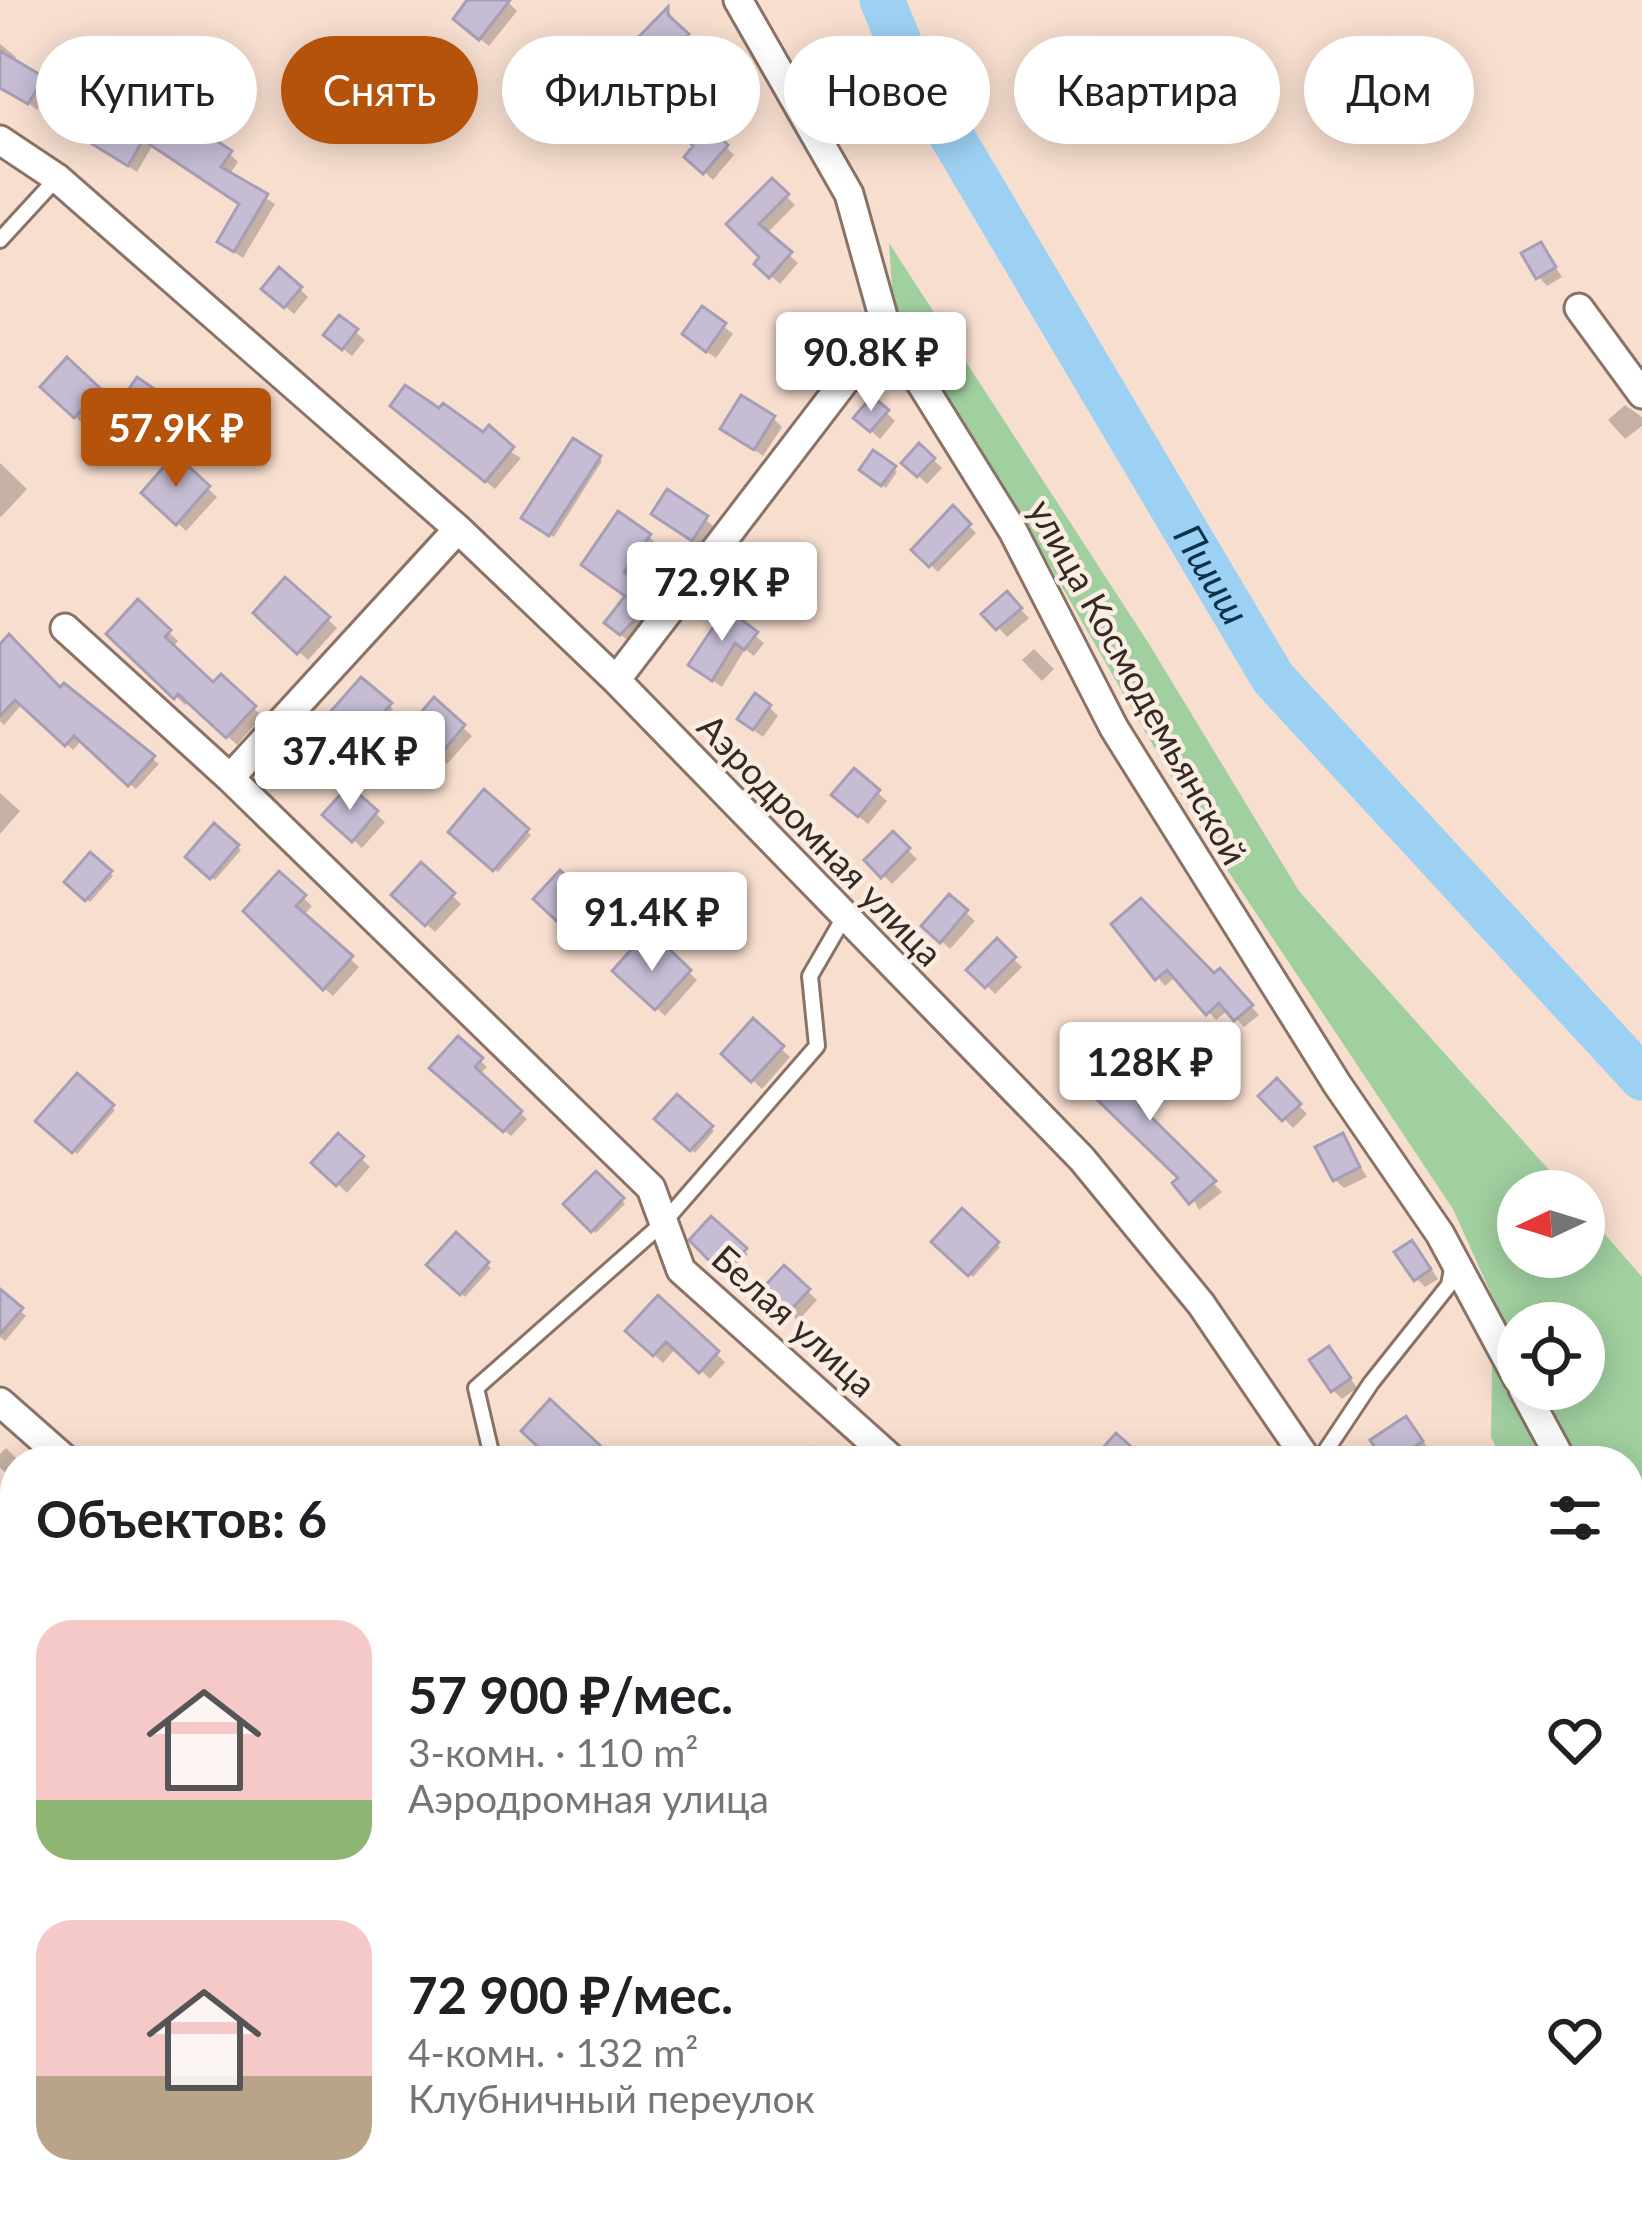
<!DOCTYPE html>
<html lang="ru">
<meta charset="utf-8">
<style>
:root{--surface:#fff;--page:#f2f2f2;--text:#202124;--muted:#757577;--accent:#b45309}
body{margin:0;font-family:Lato,sans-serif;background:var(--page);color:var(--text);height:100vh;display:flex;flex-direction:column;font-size:45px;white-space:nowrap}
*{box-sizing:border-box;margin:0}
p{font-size:39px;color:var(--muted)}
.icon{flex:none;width:66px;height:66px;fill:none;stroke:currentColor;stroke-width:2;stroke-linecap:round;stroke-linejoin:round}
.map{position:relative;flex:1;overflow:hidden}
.side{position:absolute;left:0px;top:1446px;width:1644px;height:768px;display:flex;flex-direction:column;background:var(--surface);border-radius:48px 48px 0 0;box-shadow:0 6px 30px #0003}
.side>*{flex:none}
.top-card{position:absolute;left:36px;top:36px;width:1572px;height:108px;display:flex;gap:24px}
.needle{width:78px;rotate:266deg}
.buttons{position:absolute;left:1497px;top:1170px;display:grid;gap:24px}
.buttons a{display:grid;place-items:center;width:108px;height:108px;border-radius:50%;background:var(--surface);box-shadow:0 6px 30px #0003;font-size:60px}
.price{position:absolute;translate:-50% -102px;padding:0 27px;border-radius:12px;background:#fff;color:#222;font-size:39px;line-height:78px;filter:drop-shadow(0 3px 6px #0008)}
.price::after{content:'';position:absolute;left:50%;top:72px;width:36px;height:27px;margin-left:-18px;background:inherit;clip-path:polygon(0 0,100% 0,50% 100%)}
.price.selected{background:var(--accent);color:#fff}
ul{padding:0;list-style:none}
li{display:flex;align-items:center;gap:36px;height:300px;padding:0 36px}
li span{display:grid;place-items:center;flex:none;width:336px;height:240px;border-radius:36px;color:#555}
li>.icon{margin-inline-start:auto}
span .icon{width:144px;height:144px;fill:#fffc;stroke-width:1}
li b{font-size:51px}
h2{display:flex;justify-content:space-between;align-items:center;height:144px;padding:0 36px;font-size:51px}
.chip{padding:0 42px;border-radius:54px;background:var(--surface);box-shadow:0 6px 30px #0003;font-size:42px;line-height:108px}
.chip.selected{background:var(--accent);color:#fff}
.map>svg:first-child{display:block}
.green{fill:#a1d0a0;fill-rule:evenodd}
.water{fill:#9dd1f4}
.shadow{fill:#0003}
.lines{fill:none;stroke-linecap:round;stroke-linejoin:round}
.river{stroke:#9dd1f4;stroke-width:45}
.building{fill:#c6bdd5;stroke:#a69eb5;stroke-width:3}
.service-casing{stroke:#8a7366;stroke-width:20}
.minor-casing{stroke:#8a7366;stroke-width:33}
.service{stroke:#fff;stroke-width:14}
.minor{stroke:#fff;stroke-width:27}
.labels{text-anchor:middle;stroke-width:9;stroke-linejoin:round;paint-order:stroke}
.street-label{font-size:36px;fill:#332a24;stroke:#fcede4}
.water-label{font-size:39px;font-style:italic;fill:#08334a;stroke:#fcede4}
</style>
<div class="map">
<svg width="1642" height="2214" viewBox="0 0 1642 2214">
<rect width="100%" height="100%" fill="#f7decf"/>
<path class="green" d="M 889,243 L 1149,644 L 1299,891 L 1568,1191 L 1518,1191 L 1518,1257 L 1584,1257 L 1584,1210 L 1642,1277 L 1642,2214 L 1446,2214 L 1450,2199 L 1629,2199 L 1629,1461 L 1503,1461 L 1491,1437 L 1493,1298 L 1453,1209 L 1208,841 L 1035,540 L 894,317 ZM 1518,1323 L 1584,1323 L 1584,1389 L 1518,1389 Z
M 0,1929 L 15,1946 L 15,2199 L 239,2199 L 253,2214 L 0,2214 Z
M 611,2199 L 889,2199 L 887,2214 L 592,2214 Z
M 1001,2199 L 1295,2199 L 1275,2214 L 1119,2214 L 1113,2204 Z"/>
<path class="water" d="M 889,2199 L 1113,2204 L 1119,2214 L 887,2214 Z
M 1295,2199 L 1450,2199 L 1446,2214 L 1275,2214 Z"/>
<path class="shadow" d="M 471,0 L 506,0 L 517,11 L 489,46 L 465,27 Z
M 668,11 L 695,45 L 660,81 L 734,155 L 713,180 L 688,157 L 697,146 L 676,123 L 658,140 L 632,112 L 650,95 L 618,63 Z
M 0,44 L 16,57 L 13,63 L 51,88 L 37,110 L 0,80 Z
M 117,108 L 177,144 L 230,154 L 238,162 L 229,175 L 275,204 L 243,258 L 220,242 L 241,206 L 152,146 L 137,172 L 96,144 Z
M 772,182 L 795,205 L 766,234 L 798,263 L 780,284 L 758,264 L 763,257 L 730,224 Z
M 1541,246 L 1562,277 L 1547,286 L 1539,277 Z
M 300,289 L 308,297 L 294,314 L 274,297 Z
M 703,310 L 733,334 L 716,358 L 694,343 Z
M 339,319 L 365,340 L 352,356 L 336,343 Z
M 824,340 L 833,349 L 817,370 L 790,350 Z
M 67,362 L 107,399 L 84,425 L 44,387 Z
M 1625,405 L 1642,417 L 1642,426 L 1625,439 L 1608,420 Z
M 134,407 L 187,416 L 195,424 L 183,442 Z
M 440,412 L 521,458 L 495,489 L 403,415 Z
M 886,412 L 895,421 L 880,439 L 857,418 Z
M 773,418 L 782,427 L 763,456 L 724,428 Z
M 919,447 L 942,468 L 927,484 L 905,463 Z
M 176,458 L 217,497 L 186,531 L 145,492 Z
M 599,458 L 602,461 L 554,537 L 529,520 Z
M 0,463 L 27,489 L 1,517 L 0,516 Z
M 894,469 L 897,472 L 886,488 L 866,473 Z
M 668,494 L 715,527 L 702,548 L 664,522 Z
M 953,510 L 976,533 L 938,572 L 915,550 Z
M 649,536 L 657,545 L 632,582 L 663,608 L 630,642 L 617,632 L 628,598 L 593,574 Z
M 286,581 L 337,628 L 308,660 L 257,613 Z
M 1007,595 L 1029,618 L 1007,637 L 986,614 Z
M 138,603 L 178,641 L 172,648 L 213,686 L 221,678 L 262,716 L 237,745 L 189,700 L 185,705 L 111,634 Z
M 726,612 L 764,643 L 754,656 L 745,649 L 722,687 L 691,665 Z
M 12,641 L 61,691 L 159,764 L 136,789 L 82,740 L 73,750 L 22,704 L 4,725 L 0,721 L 0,642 Z
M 1034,649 L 1054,669 L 1042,681 L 1022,660 Z
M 362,681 L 393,709 L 360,746 L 329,718 Z
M 434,701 L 472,736 L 447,764 L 410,730 Z
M 769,707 L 778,716 L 763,737 L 750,727 Z
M 854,772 L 887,801 L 868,824 L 844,804 Z
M 349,789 L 385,822 L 362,848 L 326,815 Z
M 0,793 L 20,811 L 0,834 Z
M 484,794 L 531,835 L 498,872 L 452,831 Z
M 215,827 L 241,850 L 215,880 L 189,857 Z
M 893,835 L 917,859 L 892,884 L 868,860 Z
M 91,857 L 113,876 L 90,902 L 68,882 Z
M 421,866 L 461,904 L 435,932 L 395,895 Z
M 280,876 L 312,906 L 303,916 L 359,967 L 333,996 L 294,961 Z
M 586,879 L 620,910 L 587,946 L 537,899 L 576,889 Z
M 950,898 L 975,921 L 950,949 L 925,926 Z
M 1115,924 L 1214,977 L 1220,972 L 1259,1015 L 1244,1027 L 1228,1010 L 1216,1020 L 1176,976 L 1165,986 Z
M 997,943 L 1022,967 L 995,994 L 971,970 Z
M 665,949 L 697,980 L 665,1016 L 616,970 L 653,962 Z
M 753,1023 L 790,1057 L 762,1089 L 725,1054 Z
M 458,1040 L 487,1067 L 479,1075 L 527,1119 L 511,1136 L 439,1074 Z
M 1133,1058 L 1167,1093 L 1145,1115 L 1222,1192 L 1199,1210 L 1182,1178 L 1094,1092 Z
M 77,1077 L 115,1110 L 77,1154 L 39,1120 Z
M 1277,1082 L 1307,1114 L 1293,1128 L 1262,1096 Z
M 677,1098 L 714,1131 L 695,1153 L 658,1119 Z
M 339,1137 L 370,1167 L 347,1193 L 315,1163 Z
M 1342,1137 L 1367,1177 L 1344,1188 L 1335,1180 Z
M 596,1175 L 625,1204 L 596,1233 L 567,1204 Z
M 962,1213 L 1000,1247 L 973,1277 L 935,1242 Z
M 711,1220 L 748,1254 L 728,1276 L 693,1240 Z
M 457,1236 L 491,1268 L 465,1297 L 430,1265 Z
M 1420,1252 L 1438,1279 L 1425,1287 L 1417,1279 Z
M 784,1270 L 817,1300 L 798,1321 L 765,1290 Z
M 0,1292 L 26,1316 L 5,1341 L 0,1337 Z
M 659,1299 L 725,1362 L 710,1379 L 676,1348 L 663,1363 L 629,1331 Z
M 1337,1359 L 1357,1388 L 1342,1399 L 1333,1390 Z
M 1414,1428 L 1430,1451 L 1415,1461 L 1387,1461 Z
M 810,1445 L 827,1461 L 796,1461 Z
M 6,1448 L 19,1461 L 15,1491 L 2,1479 L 7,1474 L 0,1468 L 0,1454 Z
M 971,1448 L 984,1459 L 986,1461 L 960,1461 Z
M 388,2199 L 453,2199 L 469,2214 L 405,2214 Z"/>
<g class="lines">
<path class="river" id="s1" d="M 882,0 L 906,59 L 1273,678 L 1642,1078"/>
</g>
<path class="building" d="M 467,0 L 510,0 L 479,40 L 453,19 Z
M 668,7 L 668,15 L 689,34 L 654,70 L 728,145 L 703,174 L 684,157 L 693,146 L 666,117 L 648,134 L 628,111 L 646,95 L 613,63 Z
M 0,51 L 44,77 L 28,104 L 0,88 Z
M 116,104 L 176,140 L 188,122 L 232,151 L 221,167 L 268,194 L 234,252 L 217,242 L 239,204 L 143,140 L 128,166 L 92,144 Z
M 772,178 L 789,194 L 759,224 L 792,252 L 769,278 L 754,264 L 759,257 L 726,224 Z
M 1541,242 L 1556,267 L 1536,279 L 1521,253 Z
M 279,267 L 302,287 L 284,308 L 261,289 Z
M 702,306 L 726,323 L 706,352 L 682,334 Z
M 339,315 L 358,329 L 342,350 L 323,335 Z
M 797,316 L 826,338 L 807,364 L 778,342 Z
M 67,357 L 101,389 L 74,418 L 40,387 Z
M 137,377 L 189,413 L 173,436 L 122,399 Z
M 405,385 L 439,408 L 443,403 L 483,432 L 489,425 L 514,447 L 485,482 L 390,406 Z
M 741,395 L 775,416 L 754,450 L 720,429 Z
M 872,396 L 889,410 L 870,432 L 853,418 Z
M 573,438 L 601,456 L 549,536 L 521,518 Z
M 919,443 L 935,458 L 917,477 L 901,463 Z
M 873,450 L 896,466 L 881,486 L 859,470 Z
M 175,454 L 210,486 L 176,525 L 141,493 Z
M 667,489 L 708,516 L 692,541 L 651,514 Z
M 953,505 L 971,524 L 929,567 L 911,550 Z
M 618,511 L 651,534 L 624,572 L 656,598 L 620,635 L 604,623 L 625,596 L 581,565 Z
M 285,577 L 330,617 L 297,654 L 253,613 Z
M 1007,591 L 1022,608 L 996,630 L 981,614 Z
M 138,599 L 171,630 L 165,637 L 213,682 L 221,674 L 256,706 L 226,738 L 178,694 L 174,699 L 106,634 Z
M 726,608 L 758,632 L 744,650 L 735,643 L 712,681 L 688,665 Z
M 9,634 L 60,687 L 64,683 L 155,756 L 128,786 L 74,736 L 65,746 L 15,700 L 0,716 L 0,644 Z
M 361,677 L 392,703 L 355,745 L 325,718 Z
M 755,693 L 771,705 L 753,730 L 737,719 Z
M 434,697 L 465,725 L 437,758 L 406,730 Z
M 854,768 L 880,790 L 858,817 L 831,795 Z
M 349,785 L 378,811 L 352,842 L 322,815 Z
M 484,789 L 529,829 L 493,871 L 448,832 Z
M 214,823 L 239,845 L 210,879 L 185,857 Z
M 893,831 L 910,848 L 881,878 L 864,860 Z
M 90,852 L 112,871 L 85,901 L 64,882 Z
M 421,862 L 455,893 L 425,926 L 391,895 Z
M 560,870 L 576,885 L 586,874 L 613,900 L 577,940 L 533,899 Z
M 279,871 L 306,895 L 296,906 L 353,956 L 323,990 L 243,911 Z
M 949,894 L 968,910 L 940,943 L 921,926 Z
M 1141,898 L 1214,973 L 1220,968 L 1253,1005 L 1234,1021 L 1219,1003 L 1206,1015 L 1167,970 L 1155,980 L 1111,924 Z
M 997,938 L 1016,957 L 985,988 L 966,970 Z
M 637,943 L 653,958 L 665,945 L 691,970 L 655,1010 L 612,971 Z
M 753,1018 L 784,1046 L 751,1082 L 721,1054 Z
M 458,1036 L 483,1058 L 475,1067 L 522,1111 L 503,1132 L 429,1068 Z
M 1133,1054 L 1161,1082 L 1139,1105 L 1216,1181 L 1189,1204 L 1172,1183 L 1178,1178 L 1089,1092 Z
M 77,1073 L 114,1105 L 72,1153 L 35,1121 Z
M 1277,1078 L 1301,1104 L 1282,1121 L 1258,1096 Z
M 677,1094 L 713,1126 L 690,1151 L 654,1119 Z
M 338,1133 L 364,1156 L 336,1186 L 311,1163 Z
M 1343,1133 L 1360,1167 L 1333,1181 L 1315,1147 Z
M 596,1171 L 624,1198 L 591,1232 L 563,1204 Z
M 962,1208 L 999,1242 L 968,1276 L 931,1242 Z
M 711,1216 L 747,1248 L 723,1275 L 689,1240 Z
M 456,1232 L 489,1262 L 460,1295 L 426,1265 Z
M 1412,1240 L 1431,1269 L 1414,1281 L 1394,1252 Z
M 784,1265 L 810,1289 L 787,1314 L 761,1290 Z
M 0,1289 L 23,1308 L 0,1334 Z
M 658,1295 L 719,1351 L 699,1373 L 666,1342 L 653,1356 L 625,1331 Z
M 1329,1346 L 1351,1378 L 1331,1392 L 1309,1360 Z
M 550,1399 L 617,1461 L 553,1461 L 521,1431 Z
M 1406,1416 L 1423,1441 L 1394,1461 L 1384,1461 L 1370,1440 Z
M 1116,1433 L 1147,1461 L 1091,1461 Z"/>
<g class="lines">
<defs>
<path id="service" d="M 0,240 L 57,178
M 493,1461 L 476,1388 L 664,1222 L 817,1046 L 810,976 L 843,919
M 1319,1461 L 1371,1383 L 1449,1285 L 1453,1264"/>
<path id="minor" d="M 738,0 L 849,194 L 886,327 L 1013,531 L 1114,728 L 1337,1084 L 1440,1234 L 1518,1379
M 0,140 L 57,178 L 458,529 L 616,680 L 1082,1159 L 1201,1304 L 1308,1461
M 1579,308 L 1642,394
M 65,628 L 230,778 L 651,1188 L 681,1270 L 894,1461
M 616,680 L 886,327
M 230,778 L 458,529
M 1523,1389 L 1562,1461
M 0,1402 L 67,1461
M 1629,1586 L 1642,1610
M 1629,1830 L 1642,1835
M 497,2214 L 514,2199"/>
</defs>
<use href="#service" class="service-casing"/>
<use href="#minor" class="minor-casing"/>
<use href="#service" class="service"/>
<use href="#minor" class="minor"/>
</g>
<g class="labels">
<g class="street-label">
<text transform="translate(1138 682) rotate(61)" y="13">улица Космодемьянской</text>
<text transform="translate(820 840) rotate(46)" y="13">Аэродромная улица</text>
<text transform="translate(794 1321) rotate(42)" y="13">Белая улица</text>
</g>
<g class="water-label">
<text dy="14" stroke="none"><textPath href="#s1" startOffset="663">Пшиш</textPath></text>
</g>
</g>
</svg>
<div class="buttons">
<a><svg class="needle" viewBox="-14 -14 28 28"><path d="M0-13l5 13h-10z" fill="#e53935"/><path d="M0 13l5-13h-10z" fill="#757577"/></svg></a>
<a><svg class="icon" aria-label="locate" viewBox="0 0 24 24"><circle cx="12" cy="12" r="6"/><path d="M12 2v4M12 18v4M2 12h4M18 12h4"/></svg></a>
</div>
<b class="price" style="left:871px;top:414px">90.8K ₽</b>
<b class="price selected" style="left:176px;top:490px">57.9K ₽</b>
<b class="price" style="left:722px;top:644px">72.9K ₽</b>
<b class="price" style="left:350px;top:813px">37.4K ₽</b>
<b class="price" style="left:652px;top:974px">91.4K ₽</b>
<b class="price" style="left:1150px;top:1124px">128K ₽</b>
<div class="top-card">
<a class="chip">Купить</a>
<a class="chip selected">Снять</a>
<a class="chip">Фильтры</a>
<a class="chip">Новое</a>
<a class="chip">Квартира</a>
<a class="chip">Дом</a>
</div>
<section class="side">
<h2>Объектов: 6<svg class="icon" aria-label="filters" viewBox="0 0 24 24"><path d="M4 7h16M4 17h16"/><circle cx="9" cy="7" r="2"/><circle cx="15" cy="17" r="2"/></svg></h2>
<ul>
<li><span style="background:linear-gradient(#f6c9c9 75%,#8fb573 0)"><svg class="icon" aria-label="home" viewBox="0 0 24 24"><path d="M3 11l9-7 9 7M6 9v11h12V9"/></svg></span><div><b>57 900 ₽/мес.</b><p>3-комн. · 110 m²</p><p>Аэродромная улица</p></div><svg class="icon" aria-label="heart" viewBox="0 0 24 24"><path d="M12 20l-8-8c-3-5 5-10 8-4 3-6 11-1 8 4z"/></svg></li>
<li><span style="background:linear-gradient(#f6c9c9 65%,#b9a48a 0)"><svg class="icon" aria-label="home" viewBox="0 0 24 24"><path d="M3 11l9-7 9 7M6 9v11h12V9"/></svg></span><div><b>72 900 ₽/мес.</b><p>4-комн. · 132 m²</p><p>Клубничный переулок</p></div><svg class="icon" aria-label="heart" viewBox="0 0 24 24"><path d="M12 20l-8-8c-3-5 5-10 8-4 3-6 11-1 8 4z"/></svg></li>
</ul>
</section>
</div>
